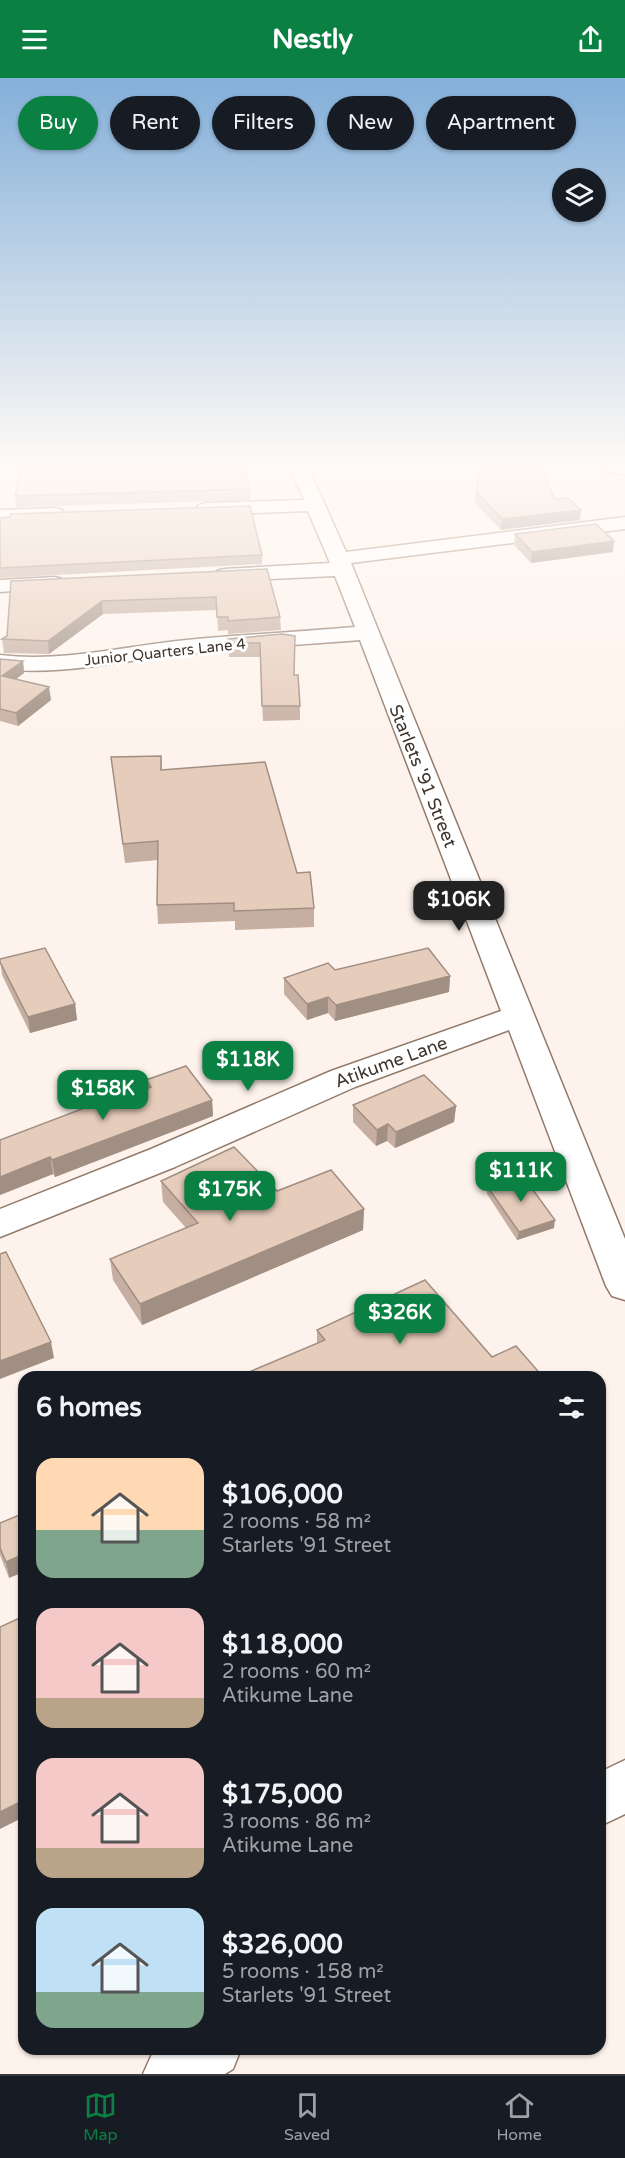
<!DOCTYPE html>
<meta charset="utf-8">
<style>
:root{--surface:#171b24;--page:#242831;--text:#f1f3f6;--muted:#9ea1a6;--line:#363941;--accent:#0b8043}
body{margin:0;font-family:"Varela Round",sans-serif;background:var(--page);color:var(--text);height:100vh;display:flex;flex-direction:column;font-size:22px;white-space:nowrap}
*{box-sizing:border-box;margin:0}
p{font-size:20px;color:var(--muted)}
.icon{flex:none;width:33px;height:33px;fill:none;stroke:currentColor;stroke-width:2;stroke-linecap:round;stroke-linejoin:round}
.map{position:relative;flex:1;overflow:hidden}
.panel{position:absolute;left:18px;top:1293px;width:588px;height:684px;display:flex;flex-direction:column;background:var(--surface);border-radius:18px;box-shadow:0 2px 4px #0004}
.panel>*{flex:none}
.guide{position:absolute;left:18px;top:18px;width:590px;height:54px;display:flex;gap:12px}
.controls{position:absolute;left:552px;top:90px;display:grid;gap:12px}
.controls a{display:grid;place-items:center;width:54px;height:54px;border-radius:50%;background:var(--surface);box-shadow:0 2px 4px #0004;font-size:30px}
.price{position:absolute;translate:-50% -51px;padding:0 14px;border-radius:12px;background:var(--accent);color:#fff;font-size:20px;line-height:39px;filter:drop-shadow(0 2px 3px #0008)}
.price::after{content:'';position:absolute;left:50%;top:36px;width:18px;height:14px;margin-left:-9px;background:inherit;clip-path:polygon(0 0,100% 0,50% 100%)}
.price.on{background:#222;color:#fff}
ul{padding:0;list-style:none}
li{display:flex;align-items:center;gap:18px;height:150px;padding:0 18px}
li span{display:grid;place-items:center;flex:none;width:168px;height:120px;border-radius:18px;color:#555}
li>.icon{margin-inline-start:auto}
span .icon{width:72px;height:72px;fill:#fffc;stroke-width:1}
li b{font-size:26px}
h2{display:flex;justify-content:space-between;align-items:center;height:72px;padding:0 18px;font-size:26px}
.chip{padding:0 21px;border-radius:27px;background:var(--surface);box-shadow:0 2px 4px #0004;font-size:21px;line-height:54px}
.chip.on{background:var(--accent);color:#fff}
header{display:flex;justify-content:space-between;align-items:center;height:78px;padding:0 18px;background:var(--accent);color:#fff;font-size:27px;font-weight:700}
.menu{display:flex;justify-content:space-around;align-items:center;height:84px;border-top:2px solid var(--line);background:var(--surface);font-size:16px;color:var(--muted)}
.menu a{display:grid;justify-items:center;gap:3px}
.menu .on{color:var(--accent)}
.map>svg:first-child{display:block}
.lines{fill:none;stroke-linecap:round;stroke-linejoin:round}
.street-casing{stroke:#917a6a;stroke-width:3}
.street{fill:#fff;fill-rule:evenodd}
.wall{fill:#c6afa1}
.shaded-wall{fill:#a18f83}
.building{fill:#e6ccbb;stroke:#a18f83;stroke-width:1.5}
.labels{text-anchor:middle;stroke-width:6;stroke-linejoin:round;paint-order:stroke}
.far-street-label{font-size:15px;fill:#3f352e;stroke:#fff}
.street-label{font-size:18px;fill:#3f352e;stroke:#fff}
</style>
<header><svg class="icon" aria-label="menu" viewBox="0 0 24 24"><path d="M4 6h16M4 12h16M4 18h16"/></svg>Nestly<svg class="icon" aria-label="share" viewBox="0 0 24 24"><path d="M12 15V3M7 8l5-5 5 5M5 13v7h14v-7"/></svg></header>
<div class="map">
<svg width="625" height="1996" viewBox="0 0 625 1996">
<rect width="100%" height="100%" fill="#fef3ec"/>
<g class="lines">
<defs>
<path id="street" d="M 290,389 L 308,389 L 346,474 L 625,439 L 625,451 L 351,485 L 625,1161 L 625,1222 L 612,1218 L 606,1208 L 509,952 L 355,1009 L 175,1089 L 0,1159 L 0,1131 L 151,1071 L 331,993 L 501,933 L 360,562 C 299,567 238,570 177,577 C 118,583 60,598 0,591 L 0,577 C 60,584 117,570 177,563 C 236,557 296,554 355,549 L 335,498 L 224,503 L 217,501 L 214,497 L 217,493 L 224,491 L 330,485 L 308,433 L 206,437 L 199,435 L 196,431 L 199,427 L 206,425 L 304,422 Z
M 603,389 L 625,389 L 625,397 L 606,393 Z
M 55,430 L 62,432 L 65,436 L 62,440 L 0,444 L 0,432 Z
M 55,499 L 62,501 L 65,505 L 62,509 L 0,514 L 0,502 Z
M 625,1682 L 625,1736 L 600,1748 L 600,1694 Z
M 159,1971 L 241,1971 L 233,1991 L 225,1996 L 143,1996 L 152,1976 Z"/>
</defs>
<use href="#street" class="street-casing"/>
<use href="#street" class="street"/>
</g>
<path class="wall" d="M 250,411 L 250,422 L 16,429 L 15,418 Z
M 476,414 L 555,421 L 581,432 L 580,442 L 501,452 L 475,425 Z
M 0,440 L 262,477 L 262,486 L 0,500 Z
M 515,456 L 613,474 L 531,485 L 514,467 Z
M 267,491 L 280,539 L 281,552 L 228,556 L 228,552 L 218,553 L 217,532 L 103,536 L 49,576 L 4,575 L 2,561 L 7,558 L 11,503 Z
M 282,556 L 294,597 L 300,628 L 300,642 L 263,643 L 260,579 L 229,579 L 228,561 Z
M 0,581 L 23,583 L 24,595 L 15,602 L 51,622 L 18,648 L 0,643 Z
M 161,678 L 162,692 L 297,795 L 314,830 L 314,849 L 235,852 L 235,843 L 158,846 L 157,827 L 158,782 L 125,785 L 111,679 Z
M 0,881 L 75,926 L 77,942 L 30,955 L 2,897 Z
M 335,892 L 450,898 L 449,914 L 335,943 L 328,935 L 307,942 L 284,916 L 284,900 Z
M 146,1002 L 212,1022 L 213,1038 L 55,1099 L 53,1096 L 0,1117 L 94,1029 L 147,1011 Z
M 353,1027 L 456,1028 L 454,1044 L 395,1070 L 387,1063 L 376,1068 L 353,1044 Z
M 161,1103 L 277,1113 L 364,1131 L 363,1152 L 142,1247 L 113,1202 L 110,1181 L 186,1150 L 163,1124 Z
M 487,1108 L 554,1150 L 517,1162 L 487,1116 Z
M 317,1252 L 492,1279 L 543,1299 L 317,1265 Z
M 24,1400 L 24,1419 L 20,1402 Z
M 0,1445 L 9,1500 L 0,1477 Z"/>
<path class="shaded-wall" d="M 581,432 L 580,442 L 501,452 L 502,441 Z
M 614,463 L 613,474 L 531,485 L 532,474 Z
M 102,523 L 103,536 L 49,576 L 48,563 Z
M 23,583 L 24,595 L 3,611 L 2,598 Z
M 49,609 L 51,622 L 18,648 L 16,635 Z
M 450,898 L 449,914 L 335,943 L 336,927 Z
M 328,919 L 328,935 L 307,942 L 307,926 Z
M 75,926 L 77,942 L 30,955 L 28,939 Z
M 212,1022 L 213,1038 L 55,1099 L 52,1082 Z
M 456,1028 L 454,1044 L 395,1070 L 396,1054 Z
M 388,1046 L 387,1063 L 376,1068 L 377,1052 Z
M 50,1079 L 53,1096 L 0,1117 L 0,1099 Z
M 364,1131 L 363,1152 L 142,1247 L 140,1226 Z
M 555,1142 L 554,1150 L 517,1162 L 519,1154 Z
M 51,1264 L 54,1280 L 0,1301 L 0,1283 Z
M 24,1476 L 24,1494 L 9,1500 L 6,1484 Z
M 24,1722 L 24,1739 L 0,1751 L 0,1734 Z"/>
<path class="building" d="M 21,389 L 244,389 L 250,411 L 15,418 Z
M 480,389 L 541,389 L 555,421 L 568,420 L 581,432 L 502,441 L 476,414 Z
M 250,428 L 262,477 L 0,490 L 0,440 L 10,439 L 11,436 Z
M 596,446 L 614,463 L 532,474 L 515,456 Z
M 267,491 L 280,539 L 228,543 L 228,539 L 217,539 L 216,519 L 102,523 L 48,563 L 2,561 L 7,558 L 11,503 Z
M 282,556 L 295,558 L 294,597 L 298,597 L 300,628 L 262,628 L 260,565 L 229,565 L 228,561 Z
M 0,581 L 23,583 L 2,598 L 49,609 L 16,635 L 0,631 Z
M 161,678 L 161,692 L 265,684 L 297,795 L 310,794 L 314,830 L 234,833 L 234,825 L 157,827 L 158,763 L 123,766 L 111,679 Z
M 45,870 L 75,926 L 28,939 L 0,884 L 0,881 Z
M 428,870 L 450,898 L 336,927 L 328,919 L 307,926 L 284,900 L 328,885 L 335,892 Z
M 186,988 L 212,1022 L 52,1082 L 50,1079 L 0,1099 L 0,1062 L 92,1027 L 94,1029 L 151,1009 L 146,1002 Z
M 424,997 L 456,1028 L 396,1054 L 388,1046 L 377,1052 L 353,1027 Z
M 234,1069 L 277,1113 L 331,1092 L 364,1131 L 140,1226 L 110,1181 L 198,1145 L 161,1103 Z
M 522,1097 L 555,1142 L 519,1154 L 487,1108 Z
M 6,1174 L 51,1264 L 0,1283 L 0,1176 Z
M 425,1202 L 492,1279 L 516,1268 L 543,1299 L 237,1299 L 325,1262 L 317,1252 Z
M 24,1400 L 24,1410 L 20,1402 Z
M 24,1435 L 24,1476 L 6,1484 L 0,1470 L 0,1445 Z
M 24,1538 L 24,1722 L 0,1734 L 0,1549 Z"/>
<linearGradient id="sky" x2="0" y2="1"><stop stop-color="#83afd9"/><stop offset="0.58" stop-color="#fffaf6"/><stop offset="1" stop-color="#fffaf6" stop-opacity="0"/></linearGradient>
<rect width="625" height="669" fill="url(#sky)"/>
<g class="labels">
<g class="far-street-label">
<text transform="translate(165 574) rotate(-6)" y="5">Junior Quarters Lane 4</text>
</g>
<g class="street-label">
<text transform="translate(423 698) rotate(68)" y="6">Starlets '91 Street</text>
<text transform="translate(391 984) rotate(-20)" y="6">Atikume Lane</text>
</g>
</g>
</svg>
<div class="controls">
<a><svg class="icon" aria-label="layers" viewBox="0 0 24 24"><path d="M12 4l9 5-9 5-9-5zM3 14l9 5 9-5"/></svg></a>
</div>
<b class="price on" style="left:459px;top:854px">$106K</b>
<b class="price" style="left:248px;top:1014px">$118K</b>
<b class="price" style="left:103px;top:1043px">$158K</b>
<b class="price" style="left:521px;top:1125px">$111K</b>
<b class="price" style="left:230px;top:1144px">$175K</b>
<b class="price" style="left:400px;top:1267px">$326K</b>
<div class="guide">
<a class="chip on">Buy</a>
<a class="chip">Rent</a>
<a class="chip">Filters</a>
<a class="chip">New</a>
<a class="chip">Apartment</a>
</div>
<section class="panel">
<h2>6 homes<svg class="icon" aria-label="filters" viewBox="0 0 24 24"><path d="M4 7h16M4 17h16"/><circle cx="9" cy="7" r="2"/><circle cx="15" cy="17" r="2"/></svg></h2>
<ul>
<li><span style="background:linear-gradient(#ffd9b3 60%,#7fa58c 0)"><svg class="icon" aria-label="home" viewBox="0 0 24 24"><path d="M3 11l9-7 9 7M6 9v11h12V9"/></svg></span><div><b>$106,000</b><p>2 rooms · 58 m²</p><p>Starlets '91 Street</p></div></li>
<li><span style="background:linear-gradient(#f6c9c9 75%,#b9a48a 0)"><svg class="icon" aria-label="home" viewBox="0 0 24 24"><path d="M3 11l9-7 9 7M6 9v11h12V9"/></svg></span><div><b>$118,000</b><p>2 rooms · 60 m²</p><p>Atikume Lane</p></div></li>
<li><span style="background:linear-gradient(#f6c9c9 75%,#b9a48a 0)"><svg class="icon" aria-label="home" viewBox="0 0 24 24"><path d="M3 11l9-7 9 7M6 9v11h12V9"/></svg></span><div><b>$175,000</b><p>3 rooms · 86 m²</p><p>Atikume Lane</p></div></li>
<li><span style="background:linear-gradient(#bfe0f5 70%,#7fa58c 0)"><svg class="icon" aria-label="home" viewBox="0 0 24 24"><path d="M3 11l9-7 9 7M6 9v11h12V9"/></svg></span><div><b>$326,000</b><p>5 rooms · 158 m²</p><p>Starlets '91 Street</p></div></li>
</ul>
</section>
</div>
<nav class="menu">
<a class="on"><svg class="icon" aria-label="map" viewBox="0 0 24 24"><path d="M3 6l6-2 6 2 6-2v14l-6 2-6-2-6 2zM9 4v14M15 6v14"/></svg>Map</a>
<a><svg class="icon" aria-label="saved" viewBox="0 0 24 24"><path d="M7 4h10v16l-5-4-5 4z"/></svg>Saved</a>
<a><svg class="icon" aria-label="home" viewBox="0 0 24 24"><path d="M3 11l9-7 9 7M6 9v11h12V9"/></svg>Home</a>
</nav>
